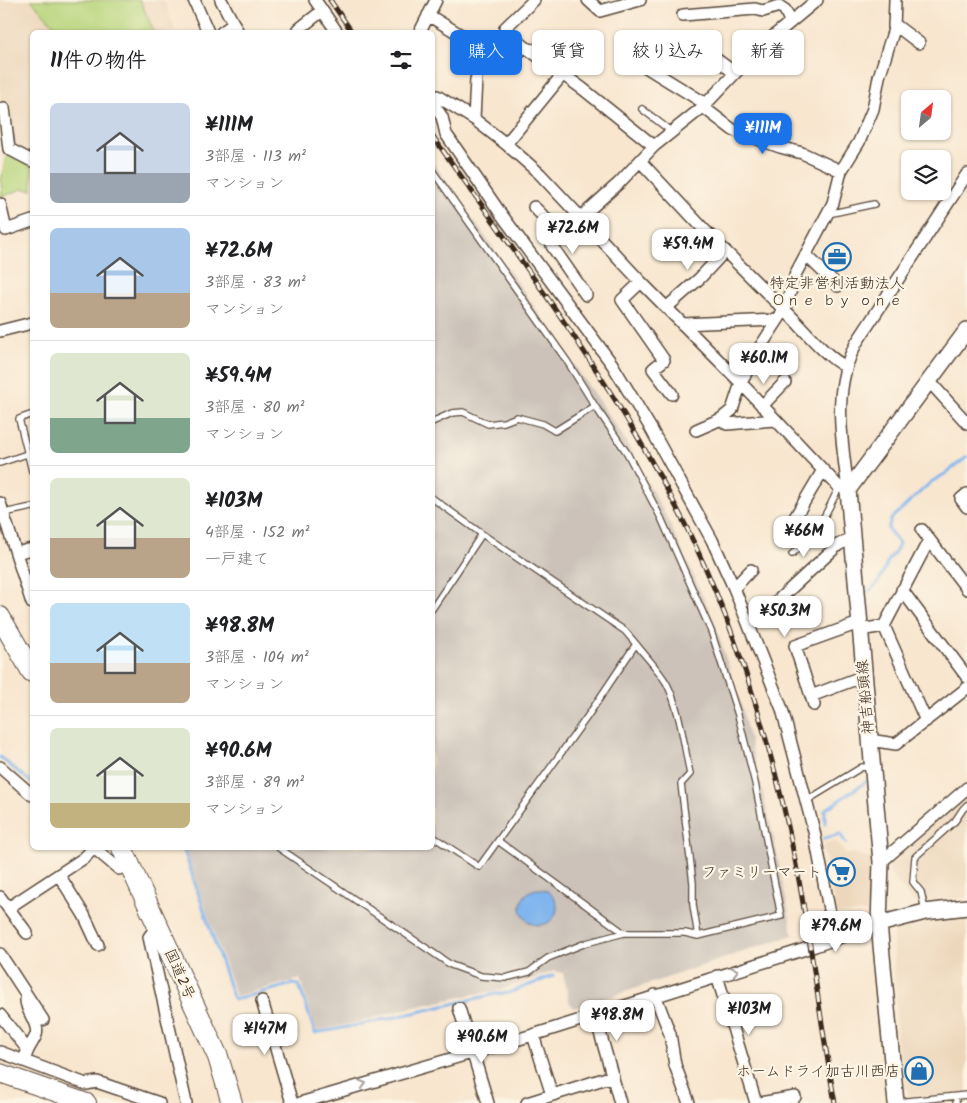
<!DOCTYPE html>
<html lang="ja">
<meta charset="utf-8">
<style>
:root{--surface:#fff;--page:#f6f6f6;--text:#202124;--muted:#757577;--line:#e0e0e0;--accent:#1a73e8}
body{margin:0;font-family:Kalam,"Klee One",sans-serif;background:var(--page);color:var(--text);height:100vh;display:flex;flex-direction:column;font-size:19px;white-space:nowrap}
*{box-sizing:border-box;margin:0}
p{font-size:16px;color:var(--muted)}
.icon{flex:none;width:28px;height:28px;fill:none;stroke:currentColor;stroke-width:2;stroke-linecap:round;stroke-linejoin:round}
.map{position:relative;flex:1;overflow:hidden}
.panel{position:absolute;left:30px;top:30px;width:405px;height:820px;display:flex;flex-direction:column;background:var(--surface);border-radius:8px;box-shadow:0 1px 4px #0004}
.panel>*{flex:none}
.top-card{position:absolute;left:450px;top:30px;width:441px;height:45px;display:flex;gap:10px}
.needle{width:32px;rotate:29deg}
.buttons{position:absolute;left:901px;top:90px;display:grid;gap:10px}
.buttons a{display:grid;place-items:center;width:50px;height:50px;border-radius:8px;background:var(--surface);box-shadow:0 1px 4px #0004;font-size:25px}
.price{position:absolute;translate:-50% -42px;padding:0 11px;border-radius:10px;background:#fff;color:#222;font-size:16px;line-height:32px;filter:drop-shadow(0 1px 2px #0008)}
.price::after{content:'';position:absolute;left:50%;top:30px;width:15px;height:11px;margin-left:-8px;background:inherit;clip-path:polygon(0 0,100% 0,50% 100%)}
.price.on{background:var(--accent);color:#fff}
ul{padding:0;list-style:none}
li{display:flex;align-items:center;gap:15px;height:125px;padding:0 20px}
li+li{border-top:1px solid var(--line)}
li span{display:grid;place-items:center;flex:none;width:140px;height:100px;border-radius:8px;color:#555}
li>.icon{margin-inline-start:auto}
span .icon{width:60px;height:60px;fill:#fffc;stroke-width:1}
li b{font-size:21px}
h2{display:flex;justify-content:space-between;align-items:center;height:60px;padding:0 20px;font-size:21px}
.chip{padding:0 18px;border-radius:8px;background:var(--surface);box-shadow:0 1px 4px #0004;font-size:18px;line-height:45px}
.chip.on{background:var(--accent);color:#fff}
.map>svg:first-child{display:block}
.built{fill:#edd7bb}
.industrial{fill:#ccc2b9}
.green{fill:#b7d57c;stroke:#79804d}
.water{fill:#80b5ee;stroke:#5e7086}
.lines{fill:none;stroke-linecap:round;stroke-linejoin:round}
.stream{stroke:#80b5ee;stroke-width:3}
.lane-casing{stroke:#574639;stroke-width:8}
.street-casing{stroke:#574639;stroke-width:14}
.secondary-casing{stroke:#574639;stroke-width:18}
.primary-casing{stroke:#574639;stroke-width:20}
.highway-casing{stroke:#574639;stroke-width:22}
.lane{stroke:#fff;stroke-width:5.5}
.street{stroke:#fff;stroke-width:11}
.secondary{stroke:#fff;stroke-width:15}
.primary{stroke:#fff;stroke-width:18}
.highway{stroke:#fff;stroke-width:20}
.rail-casing{stroke:#3b2a1e;stroke-width:5}
.rail{stroke:#fcf5e5;stroke-width:3;stroke-dasharray:9;stroke-linecap:butt}
.oneway{stroke:#a79f9a}
.labels{text-anchor:middle;stroke-width:4.5;stroke-linejoin:round;paint-order:stroke}
.poi-label{font-size:15px;fill:#3b2a1e;stroke:#fcf5e5;text-anchor:end}
.street-label{font-size:15px;fill:#3b2a1e;stroke:#fcf5e5}
</style>
<div class="map">
<svg width="967" height="1103" viewBox="0 0 967 1103">
<rect width="100%" height="100%" fill="#fcf5e5"/>
<filter id="ink" filterUnits="userSpaceOnUse"><feTurbulence type="fractalNoise" baseFrequency=".02" numOctaves="2"/><feDisplacementMap in="SourceGraphic" scale="10" xChannelSelector="R" yChannelSelector="G"/><feConvolveMatrix kernelMatrix="1 2 1 2 8 2 1 2 1" color-interpolation-filters="sRGB"/></filter>
<filter id="wash" filterUnits="userSpaceOnUse"><feTurbulence type="fractalNoise" baseFrequency=".0096" numOctaves="4" result="noise"/><feDisplacementMap in="SourceGraphic" scale="20" xChannelSelector="R" yChannelSelector="G"/><feGaussianBlur stdDeviation="1.12" result="paint"/><feColorMatrix in="noise" values="0 0 0 0 0 0 0 0 0 0 0 0 0 0 0 0 0 1.4 0 .05"/><feComposite in="paint" operator="in"/></filter>
<g filter="url(#wash)">
<rect width="100%" height="100%" fill="#f8e6cf"/>
<path class="built" d="M 0,0 L 164,0 L 176,32 L 32,32 L 32,159 L 12,147 L 10,108 L 8,103 L 0,104 Z
M 967,792 L 967,897 L 914,903 L 886,869 L 886,861 Z
M 837,841 L 846,855 L 854,853 L 874,860 L 872,901 L 865,912 L 837,914 L 823,846 Z
M 967,913 L 967,1103 L 910,1103 L 897,1041 L 893,934 L 903,928 L 901,923 L 929,917 Z"/>
<path class="industrial" d="M 433,162 L 522,289 L 622,435 L 666,516 L 714,621 L 741,705 L 774,839 L 793,935 L 622,993 L 573,1008 L 569,1001 L 563,973 L 554,971 L 500,990 L 475,994 L 405,1009 L 358,1022 L 316,1031 L 300,979 L 236,996 L 184,848 L 432,848 Z"/>
<path class="green" d="M 31,0 L 140,0 L 154,32 L 60,32 Z
M 7,150 L 32,164 L 32,190 L 22,189 L 2,197 L 1,181 Z"/>
<path class="water" d="M521 907a18 18 0 1 1 36 0a18 18 0 1 1-36 0Z"/>
<g class="lines">
<path class="stream" d="M 864,593 C 878,589 883,573 888,561 C 892,554 898,551 899,543 L 888,529 L 891,519 L 931,482 L 945,474 L 967,457
M 0,757 L 32,783
M 825,824 L 825,810 L 867,781
M 823,839 L 840,834 L 846,843
M 183,848 L 234,1000 L 293,984 L 299,985 L 315,1033 C 376,1023 435,1008 495,994 L 508,993 L 553,976"/>
</g>
</g>
<g filter="url(#ink)">
<g class="lines">
<defs>
<path id="lane" d="M 529,47 L 594,44
M 642,109 L 672,132
M 828,214 L 874,204
M 30,415 L 19,419 L 32,471
M 432,422 L 452,413 L 463,412 L 488,424 L 504,422 L 517,417 L 543,424 L 555,431 L 595,406
M 0,463 L 27,454
M 432,498 L 482,534 L 432,609
M 4,513 L 32,507
M 792,554 C 818,532 825,517 839,487
M 636,644 C 646,657 659,670 667,684 C 680,710 684,745 690,774 L 681,784 L 693,883 L 693,905 L 698,936
M 806,801 L 862,767 L 872,768
M 432,836 L 479,867 L 587,717 L 636,644 L 625,631 L 482,534
M 498,841 L 624,933
M 279,848 L 451,965 L 481,976 L 505,978 L 529,972 L 548,958 L 586,943 L 624,933 L 685,933 L 698,936 L 781,916 L 755,783 L 738,715 L 711,631 L 661,518 L 627,453 L 595,406 L 567,361 L 432,170
M 925,910 L 921,892 L 913,882 L 915,857 L 955,821 L 963,809 L 967,805
M 956,1101 L 956,1103
M 897,1102 L 967,1095"/>
<path id="street" d="M 194,0 L 208,32
M 221,0 L 238,32
M 315,0 L 337,32
M 534,0 L 505,28 L 506,33 L 583,89 L 654,146
M 588,0 L 600,11 L 640,0
M 428,15 L 474,43
M 683,15 L 755,9 L 763,11 L 779,6 L 785,10 L 790,21
M 894,24 L 919,43
M 299,29 L 322,11
M 222,32 L 234,24
M 420,32 L 436,0
M 694,43 L 735,73
M 628,56 L 706,104
M 513,62 L 523,45
M 432,96 L 437,96 L 474,119 L 506,144 L 540,174 L 641,282 L 741,383 L 839,487 L 848,490 C 842,440 831,388 857,342 L 967,174
M 432,102 L 442,117 L 446,134 L 501,214 L 612,364 L 650,427 L 712,540 L 734,588 L 782,709 L 814,831 L 830,914 C 834,925 838,930 849,935
M 703,107 L 733,130 L 780,147 L 802,153 L 841,171
M 0,109 L 4,108 L 9,149 L 32,161
M 474,119 L 476,79
M 506,144 L 563,74
M 640,161 L 712,238 L 775,301 C 795,317 824,357 845,366
M 0,204 L 6,230 L 32,221
M 534,207 L 560,233
M 579,216 L 552,243 L 552,246 L 586,295
M 581,217 L 619,183 L 654,146 L 703,107 L 758,49 L 817,0
M 806,255 L 838,286
M 641,282 L 622,300 L 664,360 L 653,369 L 672,394
M 666,308 L 700,278 L 725,251
M 682,324 L 777,320
M 0,331 L 32,323
M 929,381 L 967,423
M 762,406 L 785,382
M 721,419 L 727,424 L 775,420
M 696,430 L 721,419 L 732,410 L 741,383 L 755,355 L 785,309 L 796,273 L 833,203 L 841,171 L 859,142 L 873,109 L 879,77 L 894,29 L 895,0
M 967,494 L 961,499 L 967,507
M 0,503 L 32,603
M 794,519 L 823,470
M 922,530 L 967,589
M 16,553 L 32,549
M 734,588 L 751,570
M 902,590 L 967,677
M 774,604 L 838,545 L 852,538
M 884,626 L 926,721
M 860,630 L 884,626 L 929,540
M 811,696 L 864,676
M 814,705 L 795,646 L 859,623
M 869,740 L 896,744 L 967,688
M 0,767 L 32,795
M 881,862 L 967,788
M 59,875 L 84,915 L 98,945
M 0,897 L 27,933
M 8,908 L 84,858 L 94,848 L 119,869 L 130,864
M 158,925 L 149,937 L 186,1103
M 0,954 L 43,1020
M 717,976 L 756,1103
M 655,995 L 670,1034 L 675,1065 L 689,1103
M 26,999 C 25,1012 40,1023 36,1035 C 34,1040 30,1046 28,1050
M 262,1001 L 292,1103
M 459,1008 L 488,1103
M 0,1015 L 28,1050 L 25,1057
M 595,1015 L 620,1103
M 533,1035 L 552,1095
M 0,1052 L 86,1084 L 97,1082 L 159,1103
M 300,1103 L 533,1035 L 815,946 L 879,924
M 527,1103 L 613,1076
M 760,1103 L 795,1097"/>
<path id="secondary" d="M 879,924 L 925,912 L 967,907
M 896,1103 L 879,924 L 881,862 L 848,490 L 967,330"/>
<path id="primary" d="M 0,1073 L 87,1103"/>
<path id="highway" d="M 0,617 L 32,672
M 122,848 L 218,1057 L 232,1103"/>
</defs>
<use href="#lane" class="lane-casing"/>
<use href="#street" class="street-casing"/>
<use href="#secondary" class="secondary-casing"/>
<use href="#primary" class="primary-casing"/>
<use href="#highway" class="highway-casing"/>
<use href="#lane" class="lane"/>
<use href="#street" class="street"/>
<use href="#secondary" class="secondary"/>
<use href="#primary" class="primary"/>
<use href="#highway" class="highway"/>
<defs>
<path id="rail" d="M 330,0 L 352,32
M 432,135 C 505,239 582,340 645,450 C 689,525 725,606 751,689 C 768,743 783,799 794,855 C 811,937 820,1021 835,1103"/>
</defs>
<use href="#rail" class="rail-casing"/>
<use href="#rail" class="rail"/>
</g>
<defs><path id="oneway-chevron" d="M-2-3.5L2.5 0L-2 3.5" fill="none" stroke-width="1.6" stroke-linecap="round" stroke-linejoin="round" transform="scale(1.25)"/></defs>
<g class="oneway">
<use href="#oneway-chevron" transform="translate(735 971) rotate(-17)"/>
<use href="#oneway-chevron" transform="translate(363 1084) rotate(-16)"/>
</g>
</g>
<defs>
<symbol id="office-ring" viewBox="-11 -11 22 22"><circle r="9.5" fill="#fcf5e5" stroke="#1f6fb2" stroke-width="1.5"/><path d="M-6-3h4V-5.5h4V-3h4V5H-6ZM-1-4.5V-3h2v-1.5ZM-6 0V1H6V0Z" fill="#1f6fb2"/></symbol>
<symbol id="supermarket-ring" viewBox="-11 -11 22 22"><circle r="9.5" fill="#fcf5e5" stroke="#1f6fb2" stroke-width="1.5"/><path d="M-6-5.5h2.5l.6 2H6L4.5 2H-2.5L-4.4-4H-6ZM-1.5 3.2a1.3 1.3 0 1 0 .1 0ZM3 3.2a1.3 1.3 0 1 0 .1 0Z" fill="#1f6fb2"/></symbol>
<symbol id="shop-ring" viewBox="-11 -11 22 22"><circle r="9.5" fill="#fcf5e5" stroke="#1f6fb2" stroke-width="1.5"/><path d="M-5-2.5h2.3a2.7 3.5 0 0 1 5.4 0H5L5.5 6h-11ZM-1.5-2.5h3a1.5 2.3 0 0 0-3 0Z" fill="#1f6fb2"/></symbol>
</defs>
<g fill-rule="evenodd">
<use href="#office-ring" x="821" y="241" width="32" height="32"/>
<use href="#supermarket-ring" x="825" y="856" width="32" height="32"/>
<use href="#shop-ring" x="903" y="1055" width="32" height="32"/>
</g>
<g class="labels">
<g class="poi-label">
<text x="837" y="288" text-anchor="middle">特定非営利活動法人<tspan x="837" dy="17">Ｏｎｅ ｂｙ ｏｎｅ</tspan></text>
<text x="822" y="877">ファミリーマート</text>
<text x="900" y="1076">ホームドライ加古川西店</text>
</g>
<g class="street-label">
<text transform="translate(865 697) rotate(-95)" y="5">神吉船頭線</text>
<text transform="translate(180 974) rotate(66)" y="5">国道2号</text>
</g>
</g>
</svg>
<div class="buttons">
<a><svg class="needle" viewBox="-14 -14 28 28"><path d="M0-13l5 13h-10z" fill="#e53935"/><path d="M0 13l5-13h-10z" fill="#757577"/></svg></a>
<a><svg class="icon" aria-label="layers" viewBox="0 0 24 24"><path d="M12 4l9 5-9 5-9-5zM3 14l9 5 9-5"/></svg></a>
</div>
<b class="price on" style="left:763px;top:155px">¥111M</b>
<b class="price" style="left:573px;top:255px">¥72.6M</b>
<b class="price" style="left:688px;top:271px">¥59.4M</b>
<b class="price" style="left:764px;top:385px">¥60.1M</b>
<b class="price" style="left:804px;top:558px">¥66M</b>
<b class="price" style="left:785px;top:638px">¥50.3M</b>
<b class="price" style="left:836px;top:953px">¥79.6M</b>
<b class="price" style="left:749px;top:1036px">¥103M</b>
<b class="price" style="left:617px;top:1042px">¥98.8M</b>
<b class="price" style="left:265px;top:1056px">¥147M</b>
<b class="price" style="left:482px;top:1064px">¥90.6M</b>
<div class="top-card">
<a class="chip on">購入</a>
<a class="chip">賃貸</a>
<a class="chip">絞り込み</a>
<a class="chip">新着</a>
</div>
<section class="panel">
<h2>11件の物件<svg class="icon" aria-label="filters" viewBox="0 0 24 24"><path d="M4 7h16M4 17h16"/><circle cx="9" cy="7" r="2"/><circle cx="15" cy="17" r="2"/></svg></h2>
<ul>
<li><span style="background:linear-gradient(#c9d6e8 70%,#9aa5b1 0)"><svg class="icon" aria-label="home" viewBox="0 0 24 24"><path d="M3 11l9-7 9 7M6 9v11h12V9"/></svg></span><div><b>¥111M</b><p>3部屋 · 113 m²</p><p>マンション</p></div></li>
<li><span style="background:linear-gradient(#a9c7e8 65%,#b9a48a 0)"><svg class="icon" aria-label="home" viewBox="0 0 24 24"><path d="M3 11l9-7 9 7M6 9v11h12V9"/></svg></span><div><b>¥72.6M</b><p>3部屋 · 83 m²</p><p>マンション</p></div></li>
<li><span style="background:linear-gradient(#dfe7d0 65%,#7fa58c 0)"><svg class="icon" aria-label="home" viewBox="0 0 24 24"><path d="M3 11l9-7 9 7M6 9v11h12V9"/></svg></span><div><b>¥59.4M</b><p>3部屋 · 80 m²</p><p>マンション</p></div></li>
<li><span style="background:linear-gradient(#dfe7d0 60%,#b9a48a 0)"><svg class="icon" aria-label="home" viewBox="0 0 24 24"><path d="M3 11l9-7 9 7M6 9v11h12V9"/></svg></span><div><b>¥103M</b><p>4部屋 · 152 m²</p><p>一戸建て</p></div></li>
<li><span style="background:linear-gradient(#bfe0f5 60%,#b9a48a 0)"><svg class="icon" aria-label="home" viewBox="0 0 24 24"><path d="M3 11l9-7 9 7M6 9v11h12V9"/></svg></span><div><b>¥98.8M</b><p>3部屋 · 104 m²</p><p>マンション</p></div></li>
<li><span style="background:linear-gradient(#dfe7d0 75%,#c2b280 0)"><svg class="icon" aria-label="home" viewBox="0 0 24 24"><path d="M3 11l9-7 9 7M6 9v11h12V9"/></svg></span><div><b>¥90.6M</b><p>3部屋 · 89 m²</p><p>マンション</p></div></li>
</ul>
</section>
</div>
